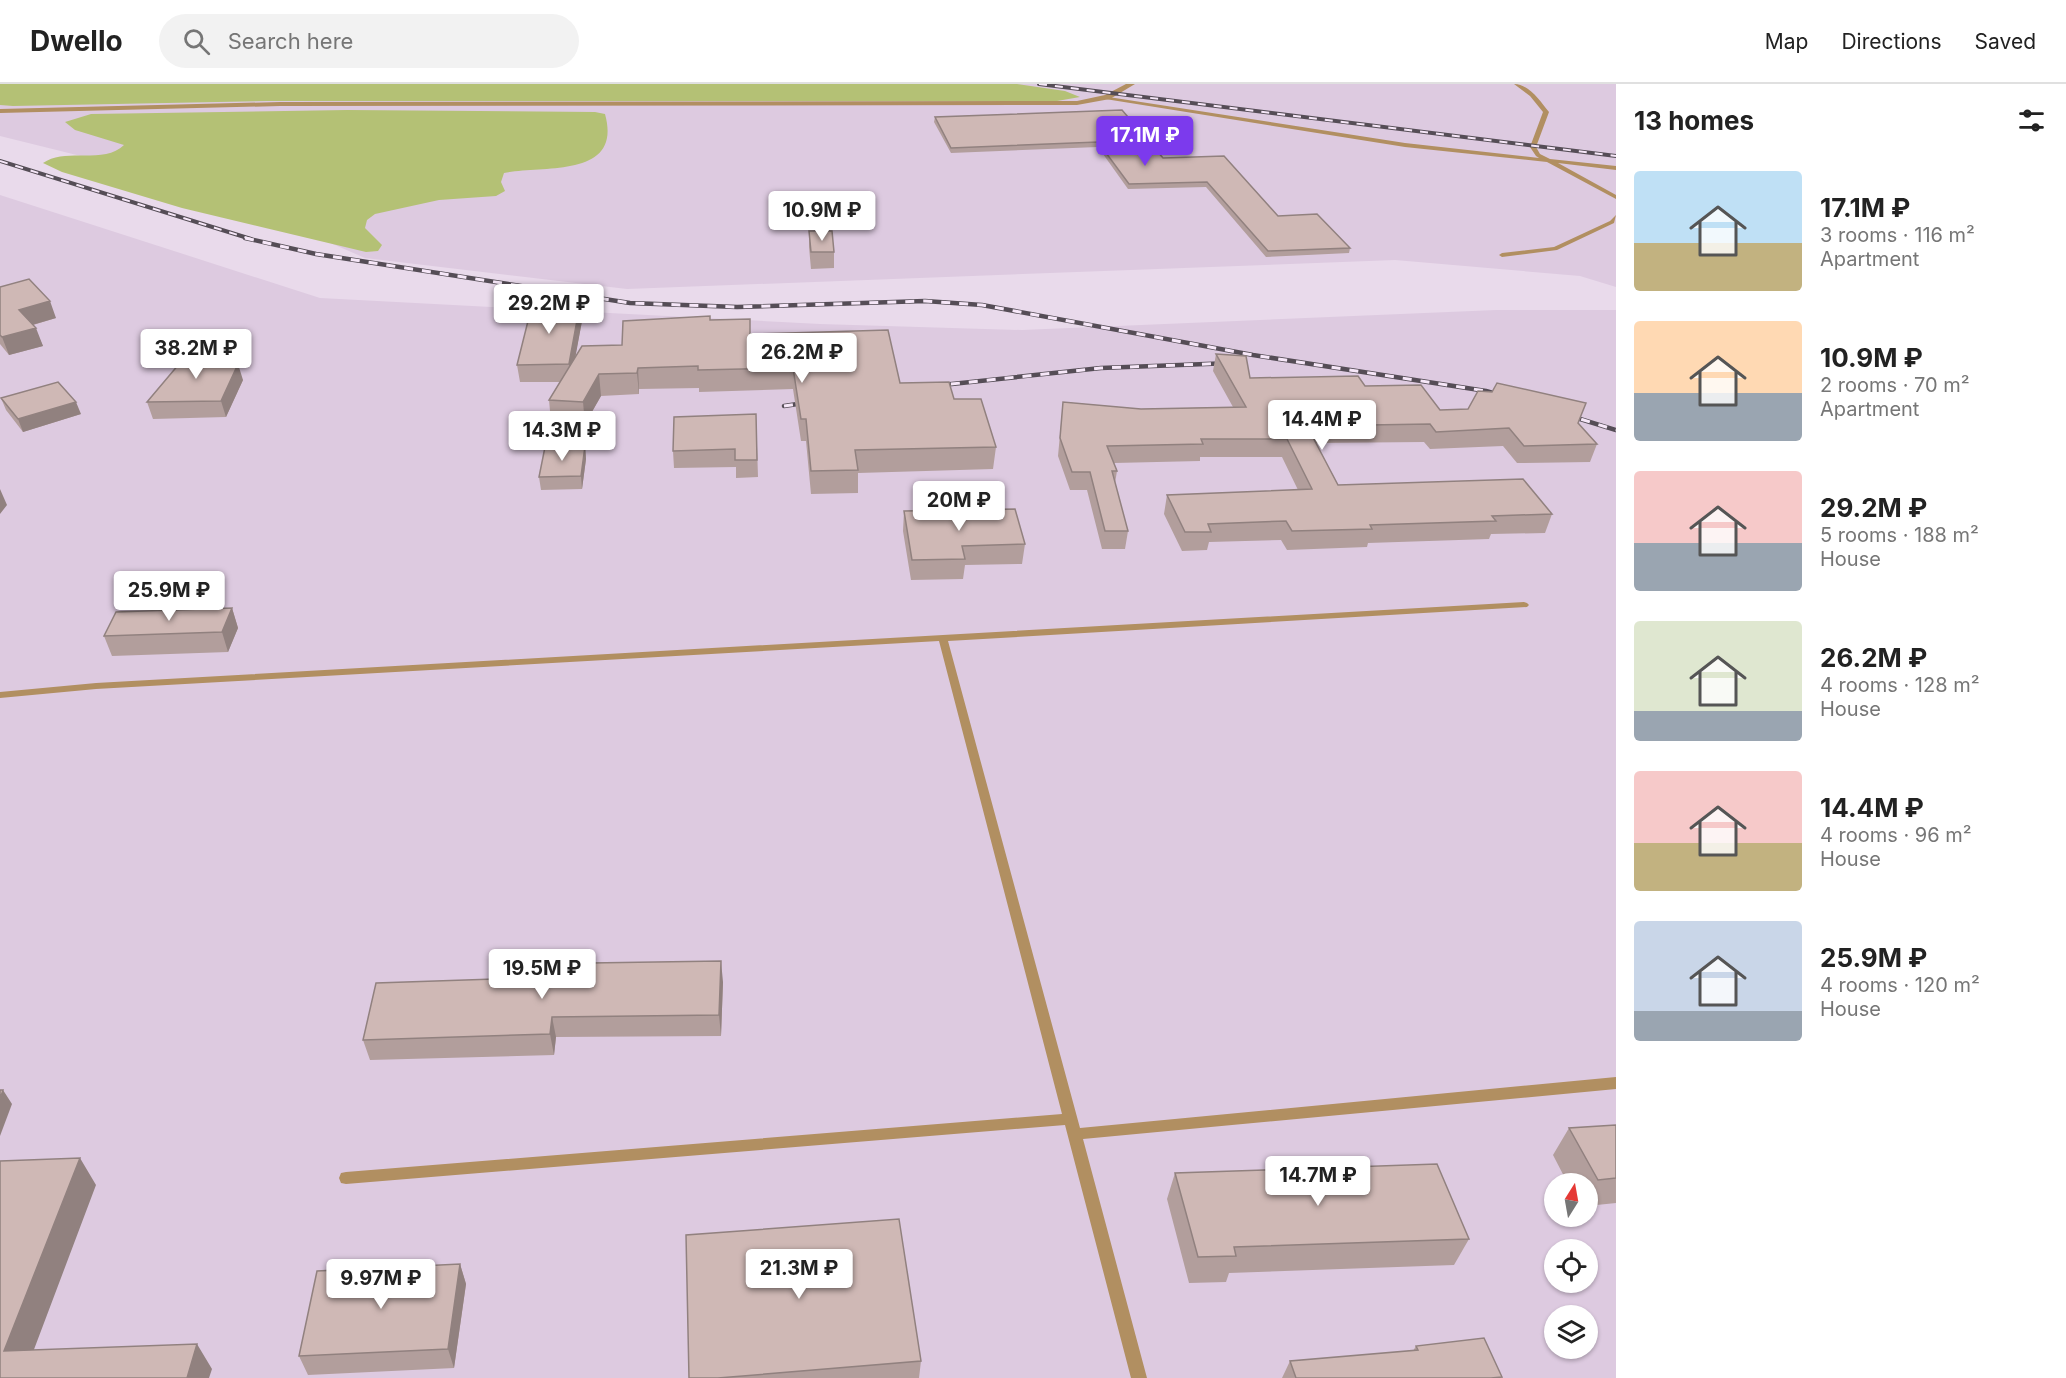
<!DOCTYPE html>
<meta charset="utf-8">
<style>
:root{--surface:#fff;--page:#f2f2f2;--text:#222;--muted:#767676;--line:#e0e0e0;--accent:#7c3aed}
body{margin:0;font-family:Inter,sans-serif;background:var(--page);color:var(--text);height:100vh;display:flex;flex-direction:column;font-size:22px;white-space:nowrap}
*{box-sizing:border-box;margin:0}
p{font-size:20px;color:var(--muted)}
.icon{flex:none;width:33px;height:33px;fill:none;stroke:currentColor;stroke-width:2;stroke-linecap:round;stroke-linejoin:round}
.map{position:relative;flex:1;overflow:hidden}
.drawer{display:flex;flex-direction:column;background:var(--surface);width:450px}
.drawer>*{flex:none}
.needle{width:39px;rotate:11deg}
.tools{position:absolute;left:1544px;top:1089px;display:grid;gap:12px}
.tools a{display:grid;place-items:center;width:54px;height:54px;border-radius:50%;background:var(--surface);box-shadow:0 2px 4px #0004;font-size:30px}
.price{position:absolute;translate:-50% -51px;padding:0 14px;border-radius:6px;background:#fff;color:#222;font-size:20px;line-height:39px;filter:drop-shadow(0 2px 3px #0008)}
.price::after{content:'';position:absolute;left:50%;top:36px;width:18px;height:14px;margin-left:-9px;background:inherit;clip-path:polygon(0 0,100% 0,50% 100%)}
.price.active{background:var(--accent);color:#fff}
ul{padding:0;list-style:none}
li{display:flex;align-items:center;gap:18px;height:150px;padding:0 18px}
li span{display:grid;place-items:center;flex:none;width:168px;height:120px;border-radius:6px;color:#555}
li>.icon{margin-inline-start:auto}
span .icon{width:72px;height:72px;fill:#fffc;stroke-width:1}
li b{font-size:26px}
h2{display:flex;justify-content:space-between;align-items:center;height:72px;padding:0 18px;font-size:26px}
header{display:flex;align-items:center;gap:36px;box-sizing:border-box;height:84px;padding:0 30px;background:var(--surface);border-bottom:2px solid var(--line)}
header strong{font-size:28px}
nav{display:flex;gap:33px;margin-inline-start:auto;font-size:21px}
.search{width:420px;height:54px;background:var(--page);display:flex;align-items:center;gap:15px;box-sizing:border-box;padding:0 21px;border-radius:33px;color:var(--muted);font-size:22px}
main{display:flex;flex:1;min-height:0}
.map>svg:first-child{display:block}
.built{fill:#ddcae0;fill-rule:evenodd}
.green{fill:#b4c175}
.lines{fill:none;stroke-linecap:round;stroke-linejoin:round}
.service{fill:#b18f61;fill-rule:evenodd}
.tertiary{fill:#b18f61;fill-rule:evenodd}
.rail-far1-casing{stroke:#554d56;stroke-width:4}
.rail-casing{stroke:#554d56;stroke-width:4.5}
.rail-far1{stroke:#f6e7f8;stroke-width:2;stroke-dasharray:8;stroke-linecap:butt}
.rail{stroke:#f6e7f8;stroke-width:3;stroke-dasharray:9;stroke-linecap:butt}
.wall{fill:#b29e9c}
.shaded-wall{fill:#91817f}
.building{fill:#cfb8b5;stroke:#91817f;stroke-width:1.5}
</style>
<header>
<strong>Dwello</strong>
<div class="search"><svg class="icon" aria-label="search" viewBox="0 0 24 24"><circle cx="10" cy="10" r="6"/><path d="M15 15l6 6"/></svg>Search here</div>
<nav><a>Map</a><a>Directions</a><a>Saved</a></nav>
</header>
<main>
<div class="map">
<svg width="1616" height="1294" viewBox="0 0 1616 1294">
<rect width="100%" height="100%" fill="#e9daeb"/>
<path class="built" d="M 0,0 L 1616,0 L 1616,203 L 1580,192 L 1395,176 L 627,205 L 365,174 L 252,125 L 109,79 L 0,52 Z
M 0,111 L 320,214 L 820,240 L 1022,246 L 1496,226 L 1616,226 L 1616,1294 L 0,1294 ZM 1554,1100 L 1587,1100 L 1587,1132 L 1554,1132 ZM 1554,1166 L 1587,1166 L 1587,1198 L 1554,1198 ZM 1554,1232 L 1587,1232 L 1587,1264 L 1554,1264 Z"/>
<path class="green" d="M 0,0 L 1017,0 L 1065,7 L 1080,13 L 1057,17 L 267,17 L 13,22 L 0,21 Z
M 347,26 L 595,28 L 605,30 C 623,95 543,81 504,89 L 501,98 L 505,107 L 496,112 L 439,116 L 375,130 L 367,136 L 365,144 L 382,161 L 378,167 L 366,168 L 182,124 L 62,88 L 43,79 C 66,63 104,81 124,61 L 75,46 L 65,38 L 91,30 Z"/>
<g class="lines">
<path class="service" d="M 1514,0 C 1529,0 1540,17 1549,28 L 1536,63 L 1540,70 L 1550,75 L 1616,82 L 1616,86 L 1558,79 L 1616,111 L 1616,115 L 1547,78 L 1405,63 L 1099,14 L 1102,12 L 1405,59 L 1539,74 L 1536,72 L 1530,63 L 1543,28 L 1530,12 Z
M 1616,131 L 1614,139 L 1557,166 L 1502,173 L 1499,171 L 1502,169 L 1554,163 L 1610,137 Z
M 1524,518 L 1527,519 L 1529,521 L 1527,523 L 948,557 L 1080,1044 L 1616,993 L 1616,1005 L 1083,1055 L 1147,1294 L 1131,1294 L 1065,1041 L 346,1100 L 341,1099 L 339,1094 L 341,1089 L 346,1088 L 1062,1030 L 939,557 L 96,605 L 0,614 L 0,608 L 96,599 Z"/>
<path class="tertiary" d="M 1126,0 L 1135,0 L 1110,15 L 1077,21 L 280,22 L 0,29 L 0,25 L 280,18 L 1077,17 L 1105,11 Z"/>
<defs>
<path id="rail-far1" d="M 1039,0 L 1616,72
M 0,77 L 251,155"/>
<path id="rail" d="M 245,154 L 316,170 L 630,219 L 737,223 L 925,217 L 982,221 L 1253,271 L 1486,307 L 1507,313
M 933,302 L 1101,284 L 1232,279
M 784,322 L 811,318
M 1564,330 L 1616,346"/>
</defs>
<use href="#rail-far1" class="rail-far1-casing"/>
<use href="#rail" class="rail-casing"/>
<use href="#rail-far1" class="rail-far1"/>
<use href="#rail" class="rail"/>
</g>
<path class="wall" d="M 1122,26 L 1163,74 L 1278,132 L 1350,164 L 1349,169 L 1266,173 L 1206,103 L 1128,105 L 1098,63 L 951,69 L 934,38 L 935,33 Z
M 809,147 L 834,168 L 834,184 L 811,185 L 809,163 Z
M 0,203 L 56,234 L 33,241 L 43,262 L 9,271 L 0,260 Z
M 580,220 L 582,237 L 575,273 L 622,261 L 711,236 L 900,299 L 954,315 L 996,363 L 993,385 L 858,389 L 858,409 L 811,410 L 806,357 L 801,357 L 793,305 L 699,308 L 699,304 L 639,305 L 639,310 L 601,312 L 585,340 L 551,338 L 549,316 L 560,298 L 520,298 L 517,281 Z
M 220,267 L 224,281 L 243,296 L 226,333 L 153,335 L 147,318 Z
M 1216,270 L 1250,294 L 1365,302 L 1440,326 L 1578,339 L 1597,360 L 1590,378 L 1517,379 L 1503,362 L 1430,365 L 1424,358 L 1316,359 L 1338,401 L 1552,430 L 1545,449 L 1491,450 L 1489,455 L 1368,459 L 1367,463 L 1287,466 L 1281,456 L 1209,458 L 1207,466 L 1182,467 L 1164,430 L 1167,411 L 1298,406 L 1282,373 L 1200,373 L 1200,377 L 1114,379 L 1117,387 L 1115,399 L 1128,447 L 1125,465 L 1102,465 L 1087,406 L 1070,406 L 1058,372 L 1063,318 L 1141,325 L 1233,323 L 1213,287 Z
M 1,314 L 81,330 L 23,348 L 6,326 Z
M 756,330 L 758,393 L 736,394 L 736,383 L 674,384 L 673,367 Z
M 585,362 L 586,375 L 582,405 L 541,406 L 539,393 Z
M 904,427 L 1025,460 L 1022,480 L 965,481 L 963,495 L 911,496 L 903,447 Z
M 232,524 L 238,544 L 228,568 L 112,572 L 104,552 Z
M 723,898 L 721,952 L 556,953 L 554,971 L 370,976 L 363,956 Z
M 1616,1041 L 1616,1119 L 1587,1122 L 1587,1100 L 1568,1100 L 1553,1071 L 1569,1044 Z
M 1175,1089 L 1469,1155 L 1454,1181 L 1229,1189 L 1226,1198 L 1189,1199 L 1167,1115 Z
M 460,1180 L 466,1200 L 454,1284 L 308,1291 L 299,1272 Z
M 1416,1262 L 1502,1293 L 1501,1294 L 1282,1294 L 1290,1277 L 1413,1267 Z
M 921,1277 L 919,1294 L 689,1294 Z"/>
<path class="shaded-wall" d="M 50,217 L 56,234 L 25,243 L 19,226 Z
M 580,220 L 582,237 L 571,297 L 569,280 Z
M 36,244 L 43,262 L 9,271 L 2,253 Z
M 220,267 L 224,283 L 209,282 Z
M 238,280 L 243,296 L 226,333 L 221,317 Z
M 638,284 L 639,305 L 639,310 L 637,289 Z
M 599,290 L 601,312 L 585,340 L 583,318 Z
M 76,318 L 81,330 L 23,348 L 18,335 Z
M 585,362 L 586,375 L 582,405 L 581,392 Z
M 0,405 L 7,421 L 0,430 Z
M 232,524 L 238,544 L 228,568 L 222,548 Z
M 721,877 L 723,898 L 721,952 L 719,931 Z
M 552,933 L 556,953 L 554,971 L 550,950 Z
M 3,1006 L 12,1020 L 0,1052 L 0,1015 Z
M 80,1074 L 96,1101 L 24,1292 L 4,1267 Z
M 460,1180 L 466,1200 L 454,1284 L 448,1265 Z
M 197,1260 L 212,1285 L 209,1294 L 187,1294 Z"/>
<path class="building" d="M 1122,26 L 1163,74 L 1224,72 L 1278,132 L 1317,130 L 1350,164 L 1268,167 L 1207,98 L 1129,100 L 1098,58 L 951,64 L 935,33 Z
M 809,147 L 832,147 L 834,168 L 811,168 Z
M 29,195 L 50,217 L 19,226 L 36,244 L 2,253 L 0,251 L 0,203 Z
M 580,220 L 569,280 L 517,281 L 532,221 Z
M 710,232 L 710,236 L 750,235 L 750,250 L 888,246 L 900,299 L 949,298 L 954,315 L 981,315 L 996,363 L 855,366 L 858,386 L 811,387 L 806,335 L 801,335 L 793,284 L 698,286 L 698,282 L 638,284 L 637,289 L 599,290 L 583,318 L 549,316 L 582,262 L 622,261 L 623,237 Z
M 190,267 L 220,267 L 209,282 L 238,280 L 221,317 L 147,318 Z
M 1216,270 L 1246,272 L 1250,294 L 1358,292 L 1365,302 L 1421,301 L 1440,326 L 1468,325 L 1478,307 L 1492,308 L 1497,299 L 1586,319 L 1578,339 L 1597,360 L 1524,362 L 1509,344 L 1436,348 L 1430,340 L 1307,342 L 1338,401 L 1523,395 L 1552,430 L 1492,432 L 1496,437 L 1370,441 L 1372,445 L 1292,447 L 1286,437 L 1208,440 L 1211,448 L 1185,448 L 1167,411 L 1312,405 L 1287,355 L 1201,355 L 1203,360 L 1107,362 L 1117,387 L 1112,387 L 1128,447 L 1105,447 L 1090,388 L 1072,388 L 1060,354 L 1063,318 L 1141,325 L 1246,323 Z
M 58,298 L 76,318 L 18,335 L 1,314 Z
M 756,330 L 757,376 L 735,376 L 735,365 L 673,367 L 674,333 Z
M 585,362 L 581,392 L 539,393 L 545,363 Z
M 1015,425 L 1025,460 L 962,462 L 965,475 L 912,476 L 904,427 Z
M 232,524 L 222,548 L 104,552 L 116,528 Z
M 721,877 L 719,931 L 552,933 L 550,950 L 363,956 L 376,899 L 588,892 L 590,879 Z
M 0,1006 L 3,1006 L 0,1015 Z
M 1616,1041 L 1616,1094 L 1598,1096 L 1569,1044 Z
M 80,1074 L 4,1267 L 197,1260 L 187,1294 L 0,1294 L 0,1077 Z
M 1437,1080 L 1469,1155 L 1234,1163 L 1236,1172 L 1198,1173 L 1175,1089 Z
M 899,1135 L 921,1277 L 718,1294 L 689,1294 L 686,1151 Z
M 460,1180 L 448,1265 L 299,1272 L 317,1187 Z
M 1484,1254 L 1502,1293 L 1491,1294 L 1296,1294 L 1290,1277 L 1418,1266 L 1416,1262 Z"/>
</svg>
<div class="tools">
<a><svg class="needle" viewBox="-14 -14 28 28"><path d="M0-13l5 13h-10z" fill="#e53935"/><path d="M0 13l5-13h-10z" fill="#767676"/></svg></a>
<a><svg class="icon" aria-label="locate" viewBox="0 0 24 24"><circle cx="12" cy="12" r="6"/><path d="M12 2v4M12 18v4M2 12h4M18 12h4"/></svg></a>
<a><svg class="icon" aria-label="layers" viewBox="0 0 24 24"><path d="M12 4l9 5-9 5-9-5zM3 14l9 5 9-5"/></svg></a>
</div>
<b class="price active" style="left:1145px;top:83px">17.1M ₽</b>
<b class="price" style="left:822px;top:158px">10.9M ₽</b>
<b class="price" style="left:549px;top:251px">29.2M ₽</b>
<b class="price" style="left:196px;top:296px">38.2M ₽</b>
<b class="price" style="left:802px;top:300px">26.2M ₽</b>
<b class="price" style="left:1322px;top:367px">14.4M ₽</b>
<b class="price" style="left:562px;top:378px">14.3M ₽</b>
<b class="price" style="left:959px;top:448px">20M ₽</b>
<b class="price" style="left:169px;top:538px">25.9M ₽</b>
<b class="price" style="left:542px;top:916px">19.5M ₽</b>
<b class="price" style="left:1318px;top:1123px">14.7M ₽</b>
<b class="price" style="left:799px;top:1216px">21.3M ₽</b>
<b class="price" style="left:381px;top:1226px">9.97M ₽</b>
</div>
<section class="drawer">
<h2>13 homes<svg class="icon" aria-label="filters" viewBox="0 0 24 24"><path d="M4 7h16M4 17h16"/><circle cx="9" cy="7" r="2"/><circle cx="15" cy="17" r="2"/></svg></h2>
<ul>
<li><span style="background:linear-gradient(#bfe0f5 60%,#c2b280 0)"><svg class="icon" aria-label="home" viewBox="0 0 24 24"><path d="M3 11l9-7 9 7M6 9v11h12V9"/></svg></span><div><b>17.1M ₽</b><p>3 rooms · 116 m²</p><p>Apartment</p></div></li>
<li><span style="background:linear-gradient(#ffd9b3 60%,#9aa5b1 0)"><svg class="icon" aria-label="home" viewBox="0 0 24 24"><path d="M3 11l9-7 9 7M6 9v11h12V9"/></svg></span><div><b>10.9M ₽</b><p>2 rooms · 70 m²</p><p>Apartment</p></div></li>
<li><span style="background:linear-gradient(#f6c9c9 60%,#9aa5b1 0)"><svg class="icon" aria-label="home" viewBox="0 0 24 24"><path d="M3 11l9-7 9 7M6 9v11h12V9"/></svg></span><div><b>29.2M ₽</b><p>5 rooms · 188 m²</p><p>House</p></div></li>
<li><span style="background:linear-gradient(#dfe7d0 75%,#9aa5b1 0)"><svg class="icon" aria-label="home" viewBox="0 0 24 24"><path d="M3 11l9-7 9 7M6 9v11h12V9"/></svg></span><div><b>26.2M ₽</b><p>4 rooms · 128 m²</p><p>House</p></div></li>
<li><span style="background:linear-gradient(#f6c9c9 60%,#c2b280 0)"><svg class="icon" aria-label="home" viewBox="0 0 24 24"><path d="M3 11l9-7 9 7M6 9v11h12V9"/></svg></span><div><b>14.4M ₽</b><p>4 rooms · 96 m²</p><p>House</p></div></li>
<li><span style="background:linear-gradient(#c9d6e8 75%,#9aa5b1 0)"><svg class="icon" aria-label="home" viewBox="0 0 24 24"><path d="M3 11l9-7 9 7M6 9v11h12V9"/></svg></span><div><b>25.9M ₽</b><p>4 rooms · 120 m²</p><p>House</p></div></li>
</ul>
</section>
</main>
